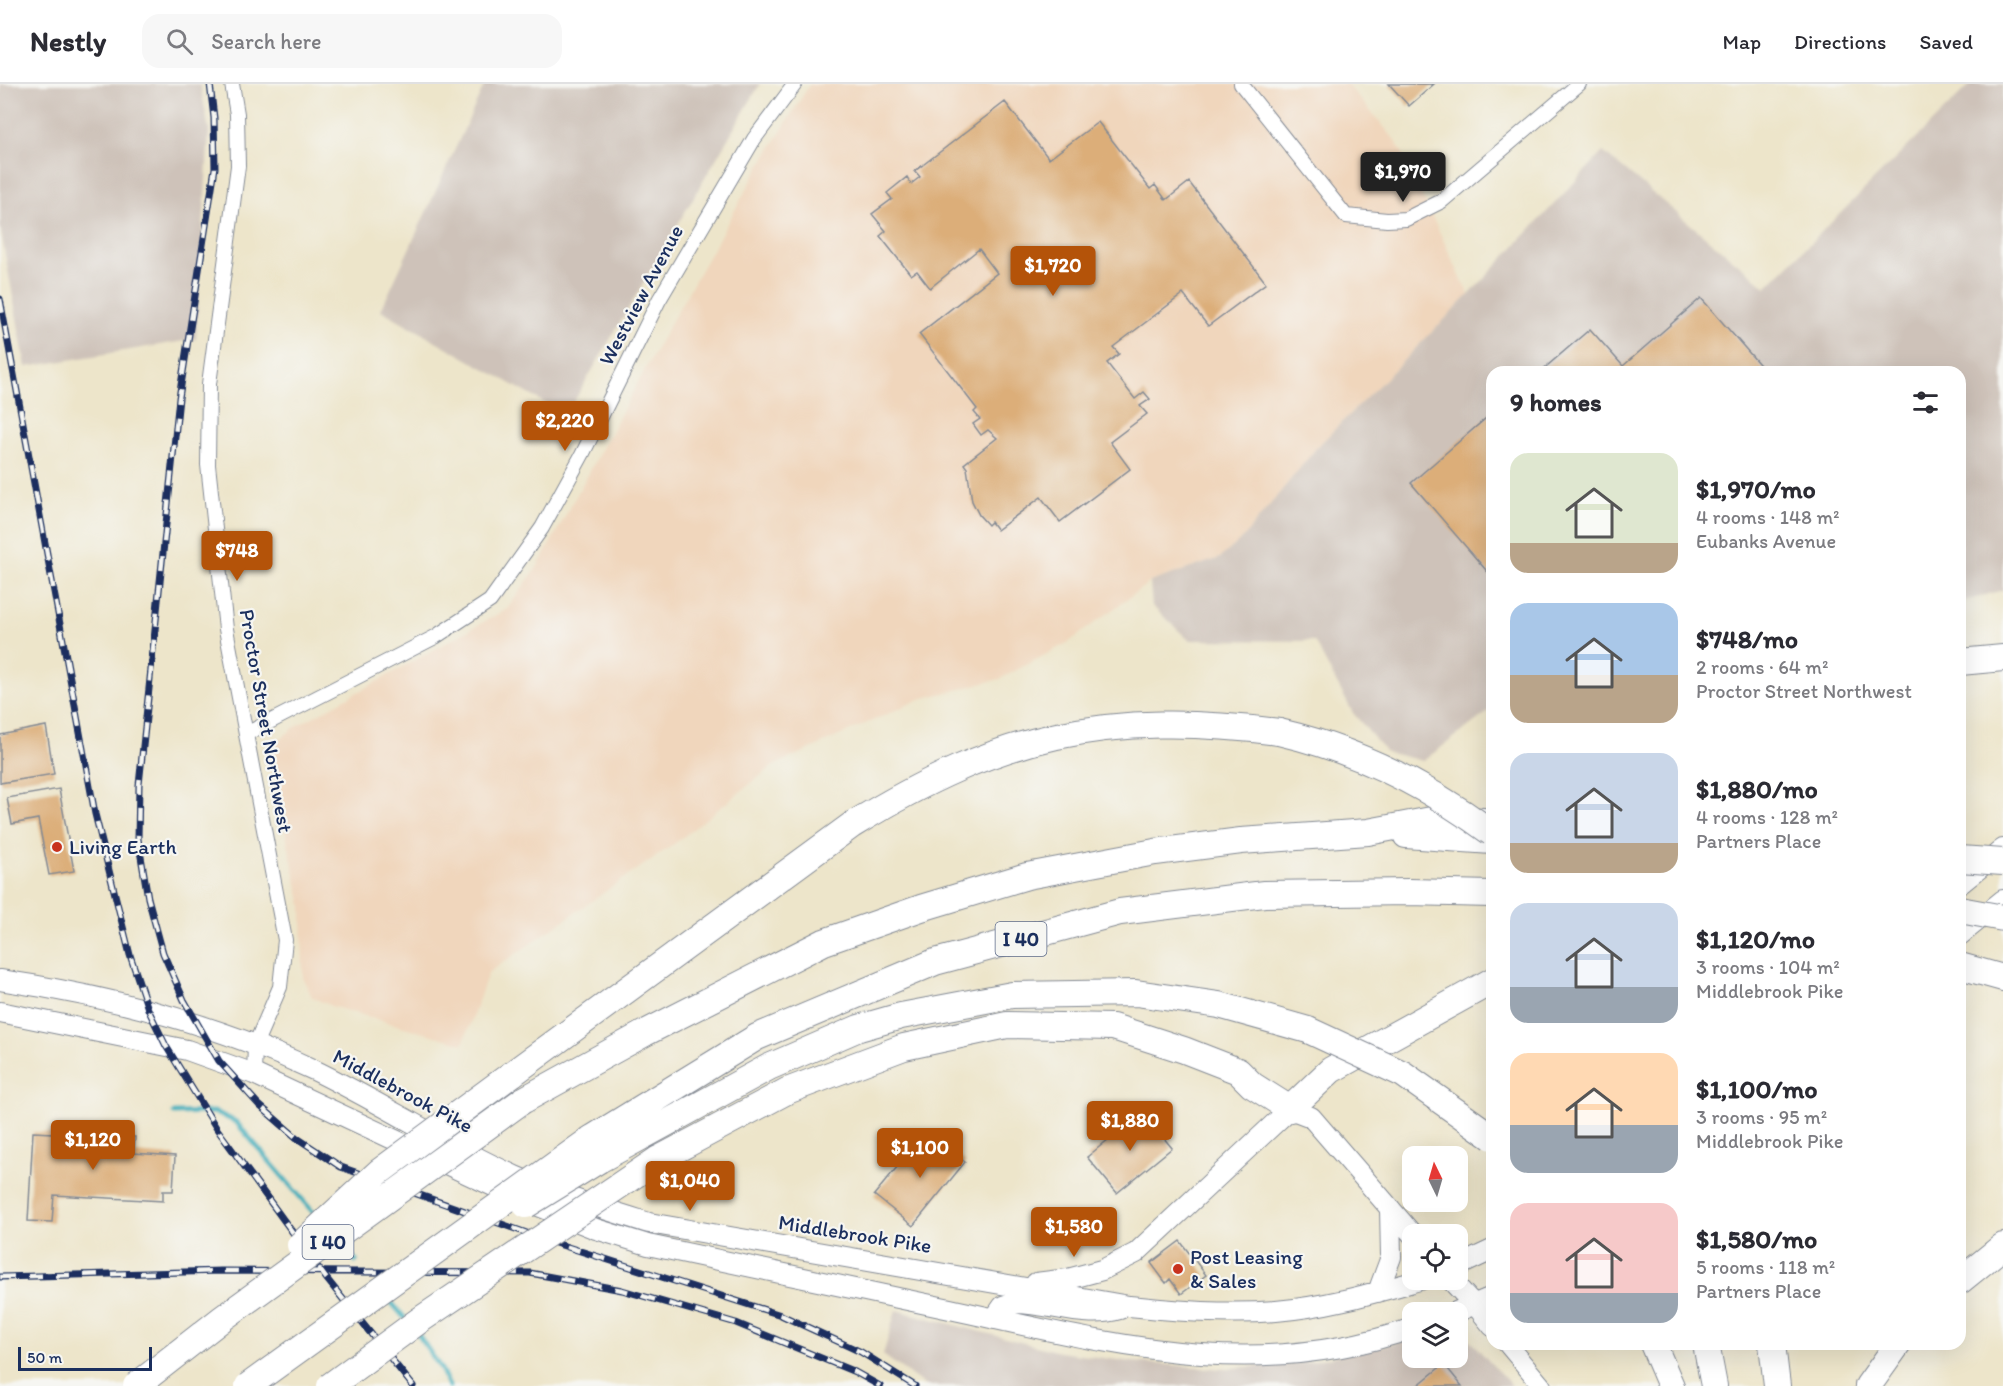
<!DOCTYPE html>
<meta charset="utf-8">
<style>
:root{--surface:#fff;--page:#f7f7f7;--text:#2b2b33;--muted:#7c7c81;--line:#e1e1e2;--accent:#b45309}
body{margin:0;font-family:Itim,sans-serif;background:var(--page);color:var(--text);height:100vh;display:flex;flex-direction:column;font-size:22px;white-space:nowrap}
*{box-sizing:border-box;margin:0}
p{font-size:20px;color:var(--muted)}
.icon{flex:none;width:33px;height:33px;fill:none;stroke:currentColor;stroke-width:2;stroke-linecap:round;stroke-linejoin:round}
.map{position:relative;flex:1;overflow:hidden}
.drawer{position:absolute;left:1486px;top:282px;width:480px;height:984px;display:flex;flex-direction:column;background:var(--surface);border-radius:18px;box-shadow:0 6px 24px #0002}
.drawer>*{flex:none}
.needle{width:39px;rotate:355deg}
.controls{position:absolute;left:1402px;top:1062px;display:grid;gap:12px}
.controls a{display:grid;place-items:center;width:66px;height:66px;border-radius:12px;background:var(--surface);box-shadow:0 6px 24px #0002;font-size:30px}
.scale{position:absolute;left:18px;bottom:15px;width:134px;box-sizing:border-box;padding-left:6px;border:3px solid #1b2f5e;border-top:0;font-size:16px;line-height:21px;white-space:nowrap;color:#1b2f5e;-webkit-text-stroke:4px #f6f6f2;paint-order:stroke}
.price{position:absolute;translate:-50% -51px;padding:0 14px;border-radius:6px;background:var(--accent);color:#fff;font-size:20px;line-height:39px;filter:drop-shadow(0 2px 3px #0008)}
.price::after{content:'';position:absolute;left:50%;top:36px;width:18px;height:14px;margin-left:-9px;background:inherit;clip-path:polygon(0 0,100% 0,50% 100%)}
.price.selected{background:#222;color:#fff}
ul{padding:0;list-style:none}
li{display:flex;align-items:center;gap:18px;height:150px;padding:0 24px}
li span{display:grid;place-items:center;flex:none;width:168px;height:120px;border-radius:18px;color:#555}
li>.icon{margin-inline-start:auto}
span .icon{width:72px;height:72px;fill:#fffc;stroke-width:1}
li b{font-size:26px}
h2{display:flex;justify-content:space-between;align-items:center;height:72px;padding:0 24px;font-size:26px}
header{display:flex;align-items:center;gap:36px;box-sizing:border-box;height:84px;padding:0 30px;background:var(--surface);border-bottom:2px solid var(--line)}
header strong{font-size:28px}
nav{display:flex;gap:33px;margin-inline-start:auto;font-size:21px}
.search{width:420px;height:54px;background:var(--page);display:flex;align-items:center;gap:15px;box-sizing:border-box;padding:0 21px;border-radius:18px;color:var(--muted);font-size:22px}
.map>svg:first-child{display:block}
.built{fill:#f0d6bc}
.industrial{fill:#cec2b9}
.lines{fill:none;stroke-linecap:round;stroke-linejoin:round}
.stream{stroke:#3faebb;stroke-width:5}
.building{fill:#dcae79}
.minor-casing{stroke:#848a94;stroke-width:16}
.tertiary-casing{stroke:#848a94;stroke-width:20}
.secondary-casing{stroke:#848a94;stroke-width:22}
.motorway-casing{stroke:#848a94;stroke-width:28}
.minor{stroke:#fff;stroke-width:14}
.tertiary{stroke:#fff;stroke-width:18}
.secondary{stroke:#fff;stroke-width:20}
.motorway{stroke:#fff;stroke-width:26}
.rail-casing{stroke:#1b2f5e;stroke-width:7}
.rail{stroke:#f6f6f2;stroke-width:4.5;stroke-dasharray:14;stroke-linecap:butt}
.motorway-bridge-casing{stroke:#848a94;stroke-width:28;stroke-linecap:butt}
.motorway-bridge{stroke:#fff;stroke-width:26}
.poi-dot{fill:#c8321e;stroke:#f6f6f2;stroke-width:2}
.labels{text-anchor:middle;stroke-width:4.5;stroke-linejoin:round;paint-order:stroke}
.shield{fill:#f6f6f2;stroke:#5d6b8a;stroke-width:1.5}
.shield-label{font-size:20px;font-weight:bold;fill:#1b2f5e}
.street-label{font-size:21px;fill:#1b2f5e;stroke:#f6f6f2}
.poi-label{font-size:21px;fill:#1b2f5e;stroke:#f6f6f2;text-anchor:start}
</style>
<header>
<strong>Nestly</strong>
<div class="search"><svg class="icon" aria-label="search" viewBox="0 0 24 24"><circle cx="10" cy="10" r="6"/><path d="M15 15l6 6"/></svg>Search here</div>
<nav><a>Map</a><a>Directions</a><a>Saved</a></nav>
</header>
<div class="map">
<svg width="2003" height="1302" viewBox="0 0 2003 1302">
<rect width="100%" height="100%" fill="#f6f6f2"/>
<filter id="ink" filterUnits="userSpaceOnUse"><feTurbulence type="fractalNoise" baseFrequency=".0167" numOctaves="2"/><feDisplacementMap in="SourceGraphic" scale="12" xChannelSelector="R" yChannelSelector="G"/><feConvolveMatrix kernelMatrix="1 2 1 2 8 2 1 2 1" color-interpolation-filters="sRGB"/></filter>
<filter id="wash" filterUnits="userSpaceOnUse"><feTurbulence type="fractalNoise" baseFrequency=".008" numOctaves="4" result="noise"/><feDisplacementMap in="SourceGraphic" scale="24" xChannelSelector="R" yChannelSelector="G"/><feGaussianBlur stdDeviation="1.35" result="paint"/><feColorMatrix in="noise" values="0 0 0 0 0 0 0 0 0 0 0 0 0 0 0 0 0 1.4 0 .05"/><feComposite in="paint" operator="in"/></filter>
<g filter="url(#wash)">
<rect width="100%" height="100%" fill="#ede5ca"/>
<path class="built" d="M 810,0 L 1347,0 L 1391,51 L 1401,66 L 1469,211 L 1318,362 L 1242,455 L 1220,474 L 1150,498 L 1069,558 L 1000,595 L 920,615 L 773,682 L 674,760 L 488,889 L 463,960 L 331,922 L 312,913 L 303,894 L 302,822 L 272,689 L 271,675 L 277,658 L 295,643 L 507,525 L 538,482 L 661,256 L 761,80 Z"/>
<path class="industrial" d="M 0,0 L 200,0 L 209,47 L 196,255 L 26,283 L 0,143 Z
M 485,0 L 760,0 L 566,331 L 381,226 Z
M 1971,0 L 2003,0 L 2003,506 L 1961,518 L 1960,288 L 1492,288 L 1492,625 L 1423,677 L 1386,668 L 1353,629 L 1314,557 L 1189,556 L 1152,522 L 1150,498 L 1220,474 L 1242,455 L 1318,362 L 1469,211 L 1603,68 L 1766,203 Z
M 896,1226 L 1059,1268 L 1132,1278 L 1222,1285 L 1307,1278 L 1413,1255 L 1413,1274 L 1458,1274 L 1458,1250 L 1466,1252 L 1512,1302 L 926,1302 L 883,1271 Z"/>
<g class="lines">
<path class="stream" d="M 174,1029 L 215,1028 L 236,1038 L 318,1134
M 340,1159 L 356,1177
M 385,1211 L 408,1238
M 416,1247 L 441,1285 L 449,1302"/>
</g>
<g id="blocks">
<path class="building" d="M 1389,0 L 1434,0 L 1409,22 Z
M 1005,18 L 1049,75 L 1098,38 L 1150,105 L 1155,101 L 1166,116 L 1189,98 L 1266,199 L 1208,242 L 1183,210 L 1113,263 L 1119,270 L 1107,279 L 1135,315 L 1144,308 L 1150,315 L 1140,322 L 1147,330 L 1110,358 L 1130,385 L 1060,438 L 1041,413 L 997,446 L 991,438 L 988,441 L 979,431 L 972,417 L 967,384 L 964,380 L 997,354 L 988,346 L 981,351 L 973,340 L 980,335 L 974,328 L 977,325 L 919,250 L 997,189 L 979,165 L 930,204 L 917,187 L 911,191 L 880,152 L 886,147 L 872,130 L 892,115 L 887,109 L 907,93 L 911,100 L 920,93 L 915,87 Z
M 1701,214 L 1766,288 L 1540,288 L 1590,245 L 1623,282 Z
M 1492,329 L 1492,493 L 1411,399 Z
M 46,642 L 54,690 L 0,699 L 0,651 Z
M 59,705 L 74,787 L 49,791 L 38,735 L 12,740 L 7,714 Z
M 1142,1028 L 1172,1064 L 1117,1109 L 1087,1073 Z
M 927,1047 L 965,1078 L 913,1142 L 874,1111 Z
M 33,1048 L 135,1053 L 134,1069 L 175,1072 L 173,1107 L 163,1107 L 163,1117 L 54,1111 L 52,1138 L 28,1137 Z
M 1180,1157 L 1206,1191 L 1181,1210 L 1170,1195 L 1166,1199 L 1151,1179 Z
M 1444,1280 L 1462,1302 L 1417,1302 Z"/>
</g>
</g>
<g filter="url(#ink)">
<use href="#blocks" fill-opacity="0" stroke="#848a94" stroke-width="1.5"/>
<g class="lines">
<defs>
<path id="minor" d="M 232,0 L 237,30 L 238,82 L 209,300 L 208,381 L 226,545 L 285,856 L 280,903 L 255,961 L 254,990
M 1241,0 L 1346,132 L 1387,136 L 1406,135 L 1442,117 L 1579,0
M 246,650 L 435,553 L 490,517 L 542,444 L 582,371 L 659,216 L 754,55 L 795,0"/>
<path id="tertiary" d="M 1475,1222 L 1492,1243
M 1507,1260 L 1542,1302"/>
<path id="secondary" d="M 1960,800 L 2003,765
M 1960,851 L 2003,816
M 0,896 C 109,912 214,939 314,986 C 382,1019 446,1061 515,1092 C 558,1111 604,1125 649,1139 L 1129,1222 C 1178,1227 1227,1231 1276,1227 C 1326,1223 1373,1209 1420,1196
M 0,928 L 187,966 L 254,990 L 521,1115 L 596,1145 L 648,1161 C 749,1182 849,1204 950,1225 C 1108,1259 1253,1300 1413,1244
M 1458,1182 L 1492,1166
M 1451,1196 L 1475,1222
M 1036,1199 L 1068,1195 L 1102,1186 L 1136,1169 L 1290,1025 L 1311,1033 L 1413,1151
M 1378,1208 L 1391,1173 L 1390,1124
M 1456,1228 L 1492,1213
M 994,1235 L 1003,1222 L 1012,1219 C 1050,1218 1083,1236 1120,1225"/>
<path id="motorway" d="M 1960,578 L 2003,574
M 1406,751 L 1492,757
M 1960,882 L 2003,894
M 512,990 L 852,741 C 999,650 1107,626 1279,648
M 522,1017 L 645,949 L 824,858 L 921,824 L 1027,792 L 1155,768 L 1241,757 L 1368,748 L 1442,734 L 1483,737
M 591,1055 L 757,953 L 935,878 L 1120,828 L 1264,810 L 1409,808 L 1492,810
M 599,1076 L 769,983 L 859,944 L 901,932 L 1012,911 L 1136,909 L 1219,921 L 1308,946
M 657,1076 L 787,1007 L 904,963 L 1007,941 L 1113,943 L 1184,966 L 1238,987 L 1252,1001 L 1290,1025 L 1331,986 L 1492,897
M 1960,1197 L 2003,1162
M 1653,1260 L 1671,1302
M 1706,1260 L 1714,1302
M 1772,1260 L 1777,1302
M 1868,1302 L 1898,1260"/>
</defs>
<use href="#minor" class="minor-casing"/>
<use href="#tertiary" class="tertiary-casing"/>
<use href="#secondary" class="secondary-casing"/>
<use href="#motorway" class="motorway-casing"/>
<use href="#minor" class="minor"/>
<use href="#tertiary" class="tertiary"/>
<use href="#secondary" class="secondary"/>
<use href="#motorway" class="motorway"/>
<defs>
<path id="rail" d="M 210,0 L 214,34 L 215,84 L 179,314 L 139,701 L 138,755 L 148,814 L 163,869 L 184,916 L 219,977 L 259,1021 L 297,1054 L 341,1083 L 552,1158 L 781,1231 L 861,1268 L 915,1302
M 0,215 L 95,730 L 130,871 L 148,925 L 166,962 L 217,1045 L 326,1194 L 413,1302
M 0,1193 L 221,1187 L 530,1189 L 622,1206 L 736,1239 L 855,1288 L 880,1302"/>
</defs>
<use href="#rail" class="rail-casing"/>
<use href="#rail" class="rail"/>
<defs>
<path id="motorway-bridge" d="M 1279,648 C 1357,666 1428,702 1492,749
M 1960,775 L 2003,778
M 1960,826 L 2003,834
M 1308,946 L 1403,990 L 1492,1053
M 526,1121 L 599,1076
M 300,1161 L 379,1088 L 512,990
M 136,1302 L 223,1234 L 522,1017
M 248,1302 L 591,1055
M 330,1302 L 420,1236 L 657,1076"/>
</defs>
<use href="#motorway-bridge" class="motorway-bridge-casing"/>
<use href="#motorway-bridge" class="motorway-bridge"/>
</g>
</g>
<g class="poi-dot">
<circle cx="57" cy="763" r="6"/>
<circle cx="1178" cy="1185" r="6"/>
</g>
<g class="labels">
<g class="shield">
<rect x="995.5" y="838" width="51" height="34" rx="4.5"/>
<rect x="302.5" y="1141" width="51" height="34" rx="4.5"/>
</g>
<g class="shield-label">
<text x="1021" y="862">I 40</text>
<text x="328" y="1165">I 40</text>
</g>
<g class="street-label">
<text transform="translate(641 211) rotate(-62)" y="7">Westview Avenue</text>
<text transform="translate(266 637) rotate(80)" y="7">Proctor Street Northwest</text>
<text transform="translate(403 1007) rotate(28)" y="7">Middlebrook Pike</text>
<text transform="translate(855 1150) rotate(9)" y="7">Middlebrook Pike</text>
</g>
<g class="poi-label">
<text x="69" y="770">Living Earth</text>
<text x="1190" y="1180">Post Leasing<tspan x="1190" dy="24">&amp; Sales</tspan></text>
</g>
</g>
</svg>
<div class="controls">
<a><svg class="needle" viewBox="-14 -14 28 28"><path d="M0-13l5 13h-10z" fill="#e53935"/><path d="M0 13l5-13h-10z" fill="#7c7c81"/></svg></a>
<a><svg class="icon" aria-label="locate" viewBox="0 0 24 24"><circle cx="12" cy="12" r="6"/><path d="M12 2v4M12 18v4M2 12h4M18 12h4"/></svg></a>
<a><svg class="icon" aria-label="layers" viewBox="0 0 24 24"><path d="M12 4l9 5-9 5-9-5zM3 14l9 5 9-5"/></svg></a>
</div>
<div class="scale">50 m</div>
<b class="price selected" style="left:1403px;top:119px">$1,970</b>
<b class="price" style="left:1053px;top:213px">$1,720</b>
<b class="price" style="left:565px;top:368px">$2,220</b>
<b class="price" style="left:237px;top:498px">$748</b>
<b class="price" style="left:1130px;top:1068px">$1,880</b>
<b class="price" style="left:93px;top:1087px">$1,120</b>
<b class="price" style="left:920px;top:1095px">$1,100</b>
<b class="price" style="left:690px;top:1128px">$1,040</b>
<b class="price" style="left:1074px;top:1174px">$1,580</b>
<section class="drawer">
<h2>9 homes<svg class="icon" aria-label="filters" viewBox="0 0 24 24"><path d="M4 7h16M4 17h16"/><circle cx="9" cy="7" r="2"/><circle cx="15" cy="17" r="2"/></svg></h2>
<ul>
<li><span style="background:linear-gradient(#dfe7d0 75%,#b9a48a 0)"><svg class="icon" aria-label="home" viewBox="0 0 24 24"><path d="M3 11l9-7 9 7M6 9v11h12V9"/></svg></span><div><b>$1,970/mo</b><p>4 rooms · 148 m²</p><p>Eubanks Avenue</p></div></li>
<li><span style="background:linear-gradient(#a9c7e8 60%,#b9a48a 0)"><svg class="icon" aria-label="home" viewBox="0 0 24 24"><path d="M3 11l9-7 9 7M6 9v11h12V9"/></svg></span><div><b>$748/mo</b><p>2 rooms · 64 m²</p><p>Proctor Street Northwest</p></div></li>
<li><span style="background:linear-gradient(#c9d6e8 75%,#b9a48a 0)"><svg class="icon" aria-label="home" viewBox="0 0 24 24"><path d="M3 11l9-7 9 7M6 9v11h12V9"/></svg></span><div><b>$1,880/mo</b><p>4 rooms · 128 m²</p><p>Partners Place</p></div></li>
<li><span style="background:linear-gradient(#c9d6e8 70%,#9aa5b1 0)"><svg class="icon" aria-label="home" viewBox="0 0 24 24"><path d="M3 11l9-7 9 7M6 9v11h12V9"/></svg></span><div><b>$1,120/mo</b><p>3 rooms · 104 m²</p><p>Middlebrook Pike</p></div></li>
<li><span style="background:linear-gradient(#ffd9b3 60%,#9aa5b1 0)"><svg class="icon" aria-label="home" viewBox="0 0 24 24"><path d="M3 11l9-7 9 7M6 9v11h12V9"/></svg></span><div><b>$1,100/mo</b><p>3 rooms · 95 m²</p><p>Middlebrook Pike</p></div></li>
<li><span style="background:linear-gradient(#f6c9c9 75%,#9aa5b1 0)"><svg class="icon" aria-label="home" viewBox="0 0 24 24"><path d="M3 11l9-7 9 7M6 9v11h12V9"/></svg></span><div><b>$1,580/mo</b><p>5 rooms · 118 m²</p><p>Partners Place</p></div></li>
</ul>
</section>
</div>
